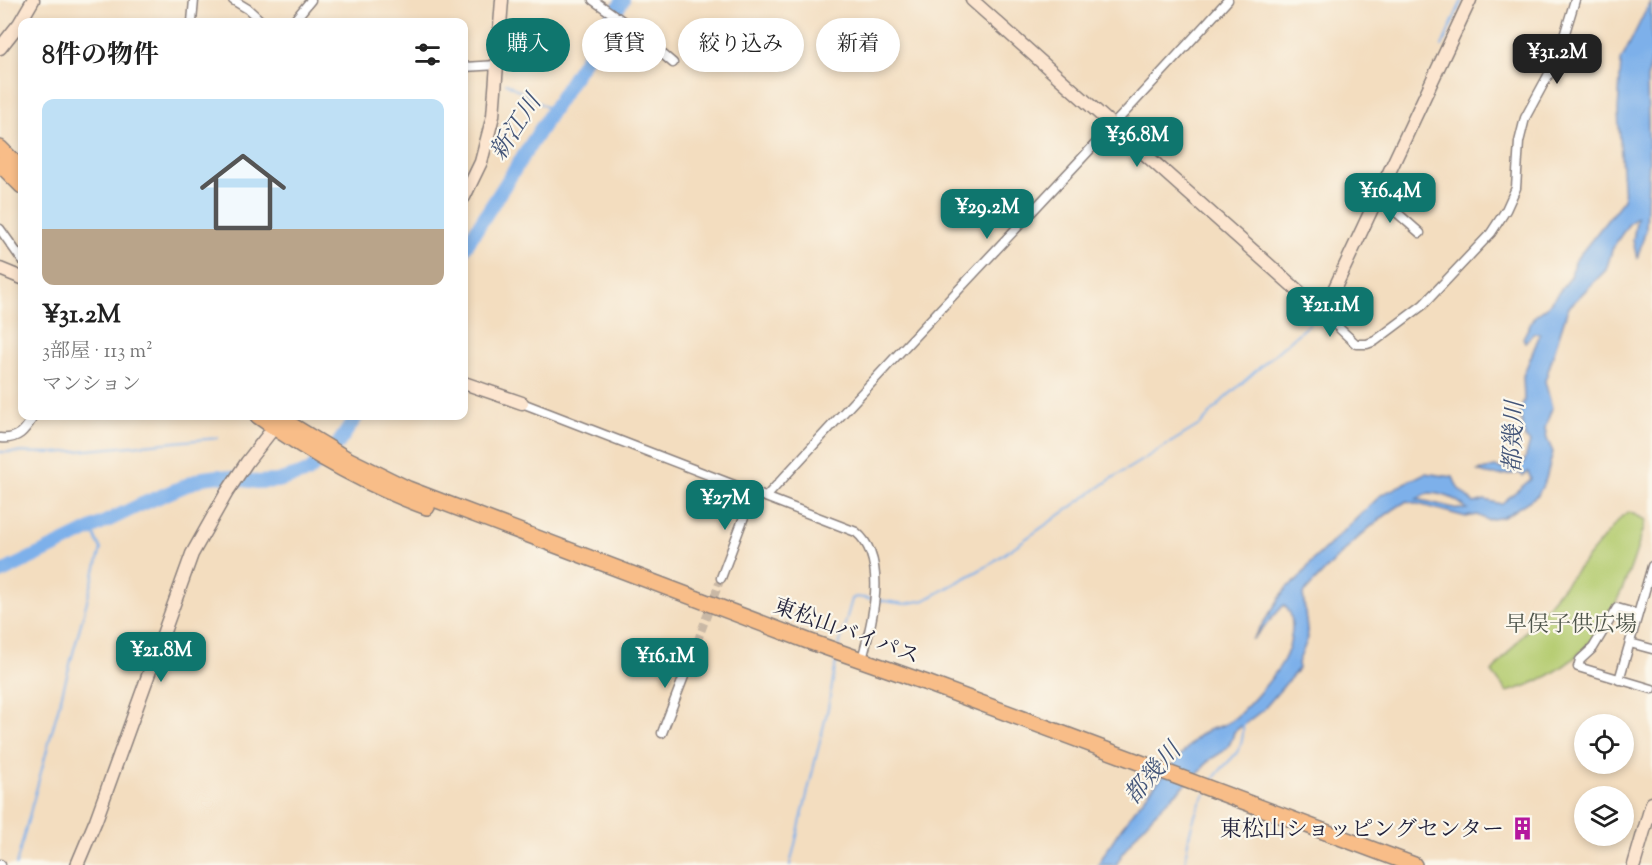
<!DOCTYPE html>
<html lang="ja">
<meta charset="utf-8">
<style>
:root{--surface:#fff;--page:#f2f2f2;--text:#222;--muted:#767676;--accent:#0f766e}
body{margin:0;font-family:"Sorts Mill Goudy","Noto Serif JP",serif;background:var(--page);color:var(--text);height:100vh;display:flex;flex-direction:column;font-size:22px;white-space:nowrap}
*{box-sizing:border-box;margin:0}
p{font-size:20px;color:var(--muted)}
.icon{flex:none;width:33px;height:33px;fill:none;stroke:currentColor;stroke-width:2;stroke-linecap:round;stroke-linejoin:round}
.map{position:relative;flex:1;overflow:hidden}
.drawer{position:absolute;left:18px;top:18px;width:450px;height:402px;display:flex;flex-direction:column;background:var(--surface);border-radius:12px;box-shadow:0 3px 9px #0003}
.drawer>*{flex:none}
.guide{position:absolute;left:486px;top:18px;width:570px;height:54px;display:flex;gap:12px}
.controls{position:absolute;left:1574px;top:714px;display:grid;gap:12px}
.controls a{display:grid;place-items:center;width:60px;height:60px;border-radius:50%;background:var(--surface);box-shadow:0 3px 9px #0003;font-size:30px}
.price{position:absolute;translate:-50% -51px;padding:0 14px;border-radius:12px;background:var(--accent);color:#fff;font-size:20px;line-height:39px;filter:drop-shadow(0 2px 3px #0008)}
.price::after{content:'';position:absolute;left:50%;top:36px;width:18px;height:14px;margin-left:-9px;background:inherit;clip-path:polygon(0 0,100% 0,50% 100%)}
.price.selected{background:#222;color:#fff}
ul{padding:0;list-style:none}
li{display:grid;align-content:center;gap:12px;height:318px;padding:0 24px}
li span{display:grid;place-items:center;height:186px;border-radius:12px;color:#555}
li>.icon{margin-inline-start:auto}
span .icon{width:108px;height:108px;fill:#fffc;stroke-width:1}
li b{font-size:26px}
h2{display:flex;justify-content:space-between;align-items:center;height:72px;padding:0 24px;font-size:26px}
.chip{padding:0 21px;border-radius:27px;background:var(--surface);box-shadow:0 3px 9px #0003;font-size:21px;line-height:54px}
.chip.selected{background:var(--accent);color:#fff}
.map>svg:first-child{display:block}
.green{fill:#b5cc71;stroke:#6c7756;stroke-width:1.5}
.water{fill:#7db0ea;stroke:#506992;stroke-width:1.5;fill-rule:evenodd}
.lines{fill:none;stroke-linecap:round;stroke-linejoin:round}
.stream{stroke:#7db0ea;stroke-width:2}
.river{stroke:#7db0ea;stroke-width:14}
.street-tunnel{stroke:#c9b8a5;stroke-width:8;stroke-dasharray:8 4;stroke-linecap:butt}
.street-casing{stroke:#8a807d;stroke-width:11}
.secondary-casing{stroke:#8a807d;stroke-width:15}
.highway-casing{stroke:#8a807d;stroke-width:18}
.street{stroke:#fff;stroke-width:8}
.secondary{stroke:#fce5cf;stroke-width:12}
.highway{stroke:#f8bd88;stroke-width:15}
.labels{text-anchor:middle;stroke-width:4.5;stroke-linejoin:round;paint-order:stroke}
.park-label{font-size:22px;fill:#4e554b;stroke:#fbf7ec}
.street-label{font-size:22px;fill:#22223b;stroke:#fbf7ec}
.poi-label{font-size:22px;fill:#22223b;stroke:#fbf7ec;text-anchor:end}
.water-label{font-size:24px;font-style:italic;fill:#425478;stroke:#fbf7ec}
</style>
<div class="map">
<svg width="1652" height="865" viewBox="0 0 1652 865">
<rect width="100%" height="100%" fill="#fbf7ec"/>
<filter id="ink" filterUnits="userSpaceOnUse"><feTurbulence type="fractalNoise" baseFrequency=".0167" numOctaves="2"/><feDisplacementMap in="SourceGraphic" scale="12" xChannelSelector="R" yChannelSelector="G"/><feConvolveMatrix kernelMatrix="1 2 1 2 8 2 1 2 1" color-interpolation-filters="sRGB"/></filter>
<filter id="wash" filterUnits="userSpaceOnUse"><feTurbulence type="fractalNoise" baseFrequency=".008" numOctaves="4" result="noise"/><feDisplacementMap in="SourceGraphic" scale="24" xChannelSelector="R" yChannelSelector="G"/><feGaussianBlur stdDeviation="1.35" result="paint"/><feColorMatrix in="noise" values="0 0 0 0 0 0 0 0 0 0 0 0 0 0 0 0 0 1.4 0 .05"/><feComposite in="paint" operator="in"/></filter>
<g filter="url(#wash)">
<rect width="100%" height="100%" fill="#f3ddbf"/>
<path class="green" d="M 1629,512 L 1646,520 C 1622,602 1597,668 1507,692 L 1492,672 L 1622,516 Z"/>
<path class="water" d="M 1651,0 L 1652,58 L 1647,79 L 1649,161 L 1646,229 L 1637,259 L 1633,240 L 1637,217 L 1628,225 L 1613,247 L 1606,270 L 1568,308 L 1545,381 L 1552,408 L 1545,428 L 1547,439 L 1553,452 L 1546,479 L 1538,495 L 1504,517 L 1487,520 L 1477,515 L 1466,517 L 1407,501 C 1366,525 1335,560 1303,594 L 1308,638 L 1298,663 L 1299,668 L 1264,709 L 1234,732 C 1228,760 1210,751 1202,770 C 1170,798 1136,827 1116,865 L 1098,865 C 1122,821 1157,782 1190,745 C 1194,740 1202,733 1208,730 C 1218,727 1227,725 1236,717 C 1250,705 1274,677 1283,661 C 1291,647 1298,616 1284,605 L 1252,640 L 1287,587 L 1297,581 L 1314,559 L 1381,495 L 1425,473 L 1453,477 L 1458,488 L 1474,503 L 1485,500 L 1501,504 L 1531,479 L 1528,472 L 1523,476 L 1519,473 C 1504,475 1491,477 1478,471 L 1495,467 L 1512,471 L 1524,463 L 1530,442 L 1525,438 L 1520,414 L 1524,399 L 1523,376 L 1540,334 L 1534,333 L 1525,342 L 1523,338 L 1534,317 L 1547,307 L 1571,277 L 1574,262 L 1624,199 L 1618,112 L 1621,61 ZM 1429,493 C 1445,494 1455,498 1467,509 L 1458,509 L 1417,499 Z"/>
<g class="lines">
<path class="stream" d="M 1442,46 L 1462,0
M 506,83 L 551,110
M 0,452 L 55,453 L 218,438
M 878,600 L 905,604 L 925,600 L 987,566 L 1111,479 L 1201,424 L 1223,400 L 1310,323
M 839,646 L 852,599 L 856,597 L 872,599
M 1211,783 C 1226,756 1245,760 1243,723
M 16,865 L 101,549 L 91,529
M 790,865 L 828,708 L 837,657
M 1185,865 C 1187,839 1192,816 1205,794"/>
<path class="river" d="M 464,249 L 623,0
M 0,573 L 140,505 L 203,478 L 218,476 L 257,482 L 277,481 L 308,472 L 337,445 L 357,416"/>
</g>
</g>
<g filter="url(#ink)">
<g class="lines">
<path class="street-tunnel" d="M 693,653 L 721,578"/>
<defs>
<path id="street" d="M 233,0 L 248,9 L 262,22
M 593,0 L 631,27 L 673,63
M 192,22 L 194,0
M 293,22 L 311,0
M 464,67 L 498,65
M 1378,196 L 1420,233
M 0,229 L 22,260
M 1323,313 L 1356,344 L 1367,344 L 1375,341 L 1423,305 L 1491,233 L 1506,210 L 1516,188 L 1519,142 L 1525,118 L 1557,59 L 1575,0
M 522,403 L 856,532 C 889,559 872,624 862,659
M 0,438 C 19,440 25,430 34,416
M 766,497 C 918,330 1076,168 1228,0
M 721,578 L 753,493
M 1638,614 L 1617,608 L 1593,648 L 1580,660 L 1578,667 L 1652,689
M 1630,643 L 1652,649
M 1619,680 L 1652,566
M 662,733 L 693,653
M 0,864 L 1,865"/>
<path id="secondary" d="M 972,0 L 1323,313 L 1470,0
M 0,48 L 19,24 L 33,0
M 464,197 L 481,162 L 493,116 L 502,0
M 0,269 L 22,278
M 464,383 L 522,403
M 77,865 L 96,820 L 192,554 L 227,492 L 247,462 L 279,421
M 1634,865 L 1652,803"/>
<path id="highway" d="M 0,148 L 22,170
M 0,164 L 22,186
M 258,416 C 310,453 366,485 427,507
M 276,416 L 345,458 L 408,489 L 808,641 L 927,683 L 1414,865"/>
</defs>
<use href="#street" class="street-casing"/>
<use href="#secondary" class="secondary-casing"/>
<use href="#highway" class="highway-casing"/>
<use href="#street" class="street"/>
<use href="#secondary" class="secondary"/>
<use href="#highway" class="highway"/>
</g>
</g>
<defs>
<symbol id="building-bare" viewBox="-9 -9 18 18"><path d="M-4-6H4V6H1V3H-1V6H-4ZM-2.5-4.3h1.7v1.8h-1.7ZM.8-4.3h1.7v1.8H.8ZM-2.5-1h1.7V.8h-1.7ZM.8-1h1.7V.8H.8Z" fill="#b5179e" stroke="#fbf7ec" stroke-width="2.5" paint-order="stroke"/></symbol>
</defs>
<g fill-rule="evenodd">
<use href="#building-bare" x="1506" y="812" width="33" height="33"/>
</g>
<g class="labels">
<g class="park-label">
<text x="1571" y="631">早俣子供広場</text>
</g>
<g class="street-label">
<text transform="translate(847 630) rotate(20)" y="8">東松山バイパス</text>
</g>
<g class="poi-label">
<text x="1504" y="836">東松山ショッピングセンター</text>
</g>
<g class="water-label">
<text transform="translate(515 127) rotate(-57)" y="8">新江川</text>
<text transform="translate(1513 437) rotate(-88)" y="8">都幾川</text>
<text transform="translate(1152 773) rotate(-49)" y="8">都幾川</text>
</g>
</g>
</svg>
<div class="controls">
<a><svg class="icon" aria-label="locate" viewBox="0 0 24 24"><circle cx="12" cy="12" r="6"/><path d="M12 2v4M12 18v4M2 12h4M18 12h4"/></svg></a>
<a><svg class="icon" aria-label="layers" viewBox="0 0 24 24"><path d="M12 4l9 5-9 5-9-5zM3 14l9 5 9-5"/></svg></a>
</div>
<b class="price selected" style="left:1557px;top:85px">¥31.2M</b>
<b class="price" style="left:1137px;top:168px">¥36.8M</b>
<b class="price" style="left:1390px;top:224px">¥16.4M</b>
<b class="price" style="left:987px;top:240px">¥29.2M</b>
<b class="price" style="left:1330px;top:338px">¥21.1M</b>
<b class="price" style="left:725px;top:531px">¥27M</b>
<b class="price" style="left:161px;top:683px">¥21.8M</b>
<b class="price" style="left:665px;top:689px">¥16.1M</b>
<div class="guide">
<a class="chip selected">購入</a>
<a class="chip">賃貸</a>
<a class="chip">絞り込み</a>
<a class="chip">新着</a>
</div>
<section class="drawer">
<h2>8件の物件<svg class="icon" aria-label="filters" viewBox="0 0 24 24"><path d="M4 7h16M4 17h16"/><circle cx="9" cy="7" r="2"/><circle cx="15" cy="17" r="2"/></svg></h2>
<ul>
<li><span style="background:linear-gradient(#bfe0f5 70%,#b9a48a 0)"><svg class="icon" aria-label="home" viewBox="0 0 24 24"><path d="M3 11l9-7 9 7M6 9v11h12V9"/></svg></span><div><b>¥31.2M</b><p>3部屋 · 113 m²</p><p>マンション</p></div></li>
</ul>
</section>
</div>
